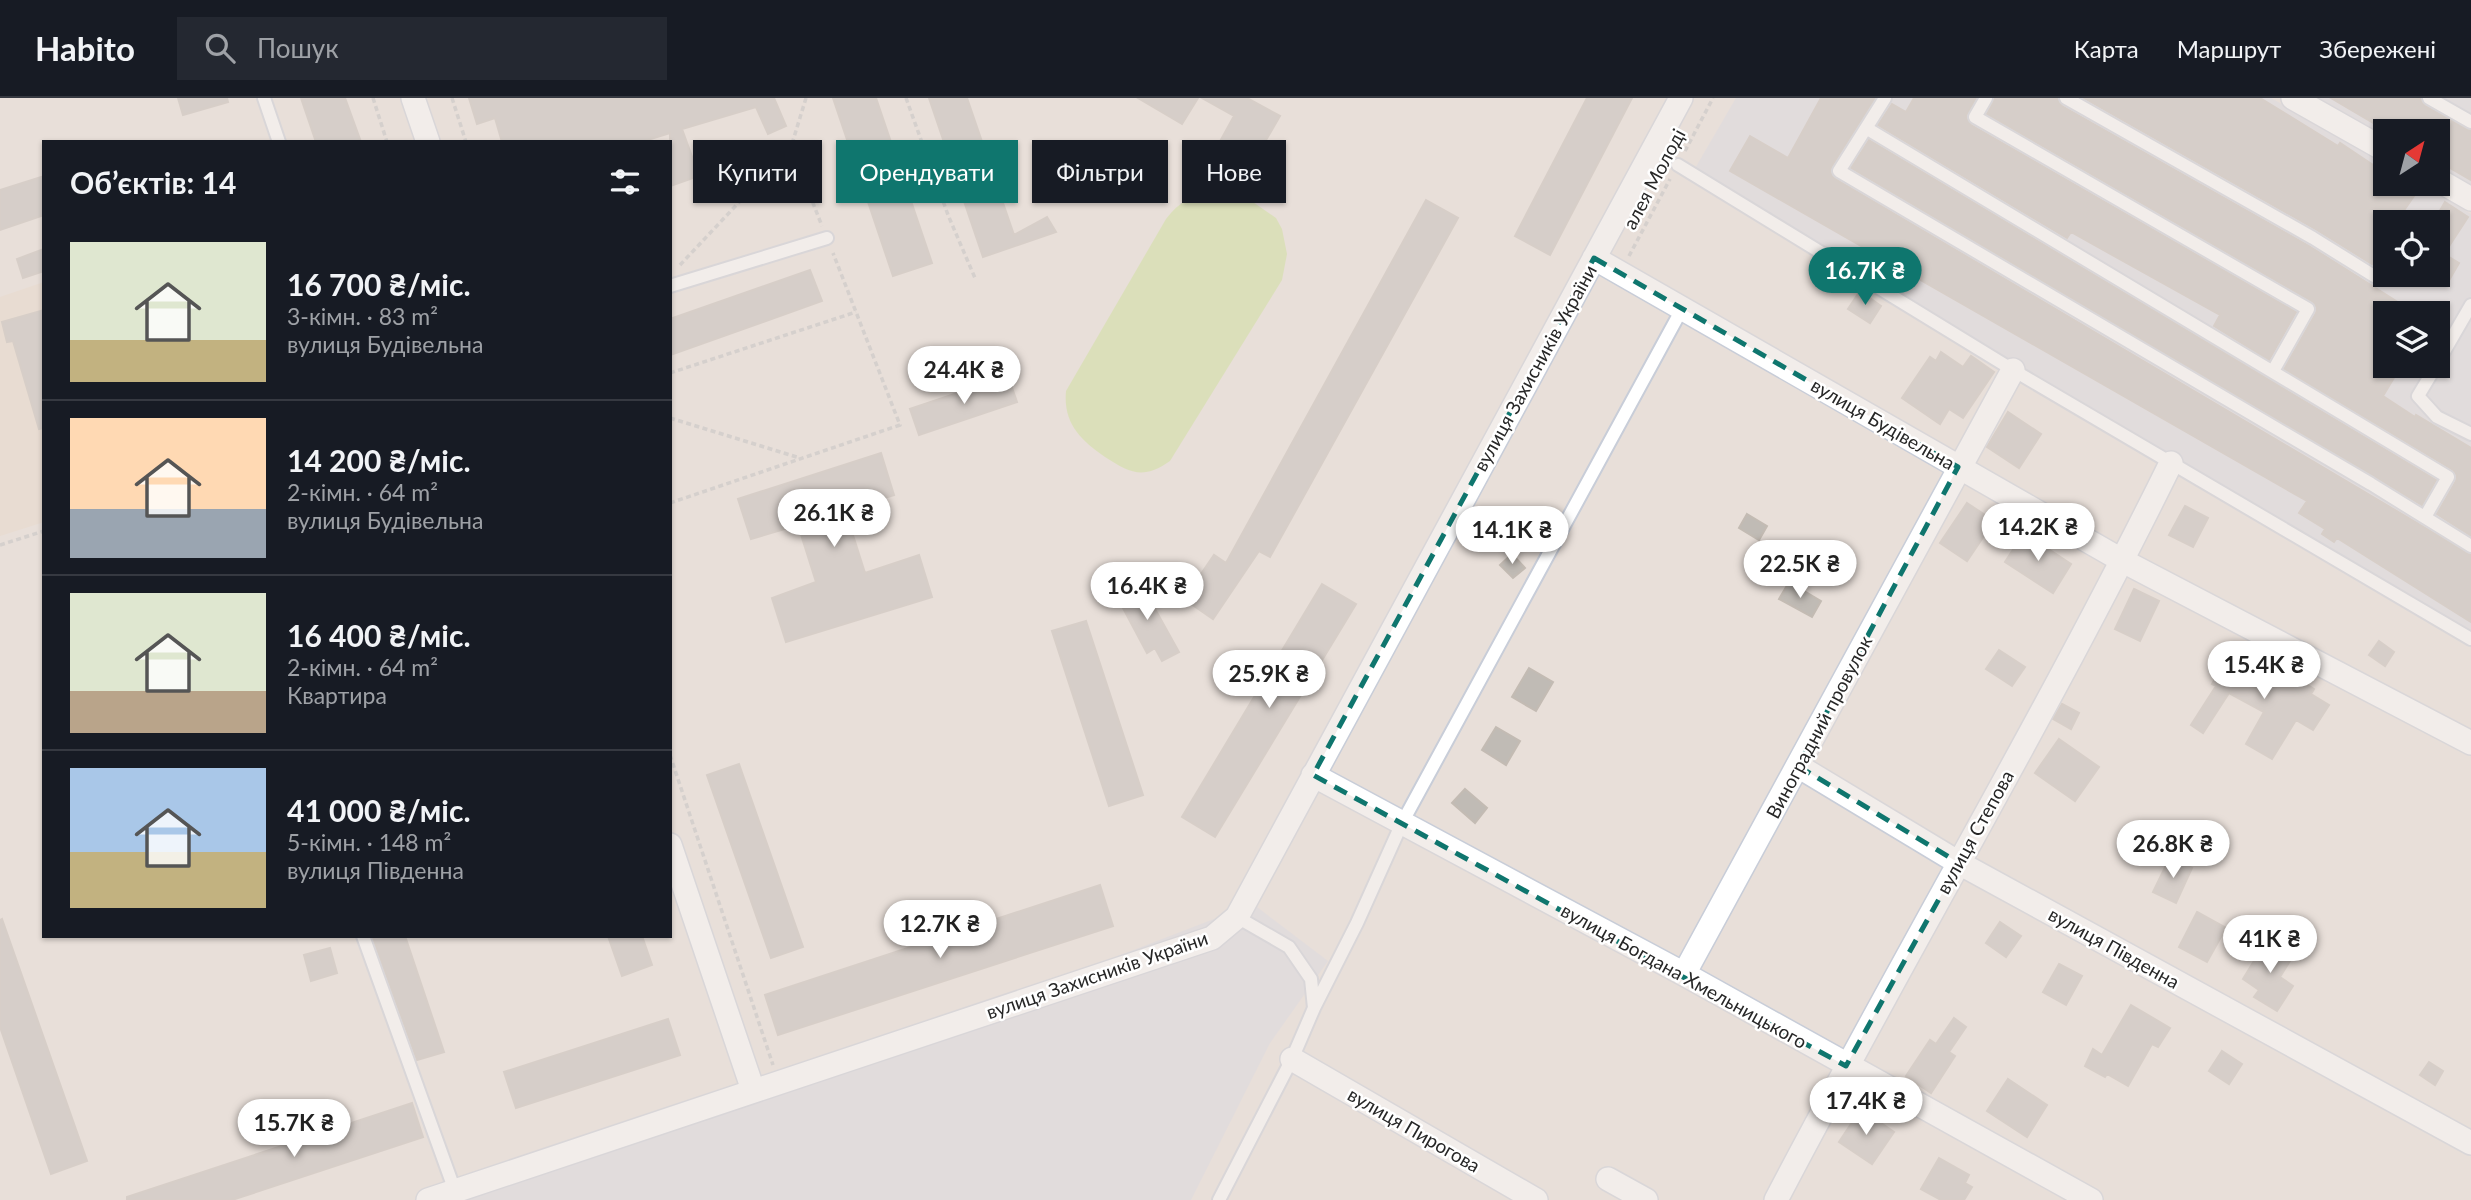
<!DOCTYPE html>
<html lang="uk">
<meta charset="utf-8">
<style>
:root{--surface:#171b24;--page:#242831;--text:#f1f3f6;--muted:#9ea1a6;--line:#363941;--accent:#0f766e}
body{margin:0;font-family:Lato,sans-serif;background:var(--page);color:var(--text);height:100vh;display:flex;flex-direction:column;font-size:26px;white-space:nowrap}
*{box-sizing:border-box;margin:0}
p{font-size:23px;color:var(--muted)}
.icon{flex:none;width:38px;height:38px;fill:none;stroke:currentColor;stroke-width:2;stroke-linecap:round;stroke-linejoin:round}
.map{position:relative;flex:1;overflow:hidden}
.panel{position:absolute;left:42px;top:42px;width:630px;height:798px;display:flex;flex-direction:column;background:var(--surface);border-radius:0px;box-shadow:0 2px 5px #0004}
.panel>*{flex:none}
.hud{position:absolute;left:693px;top:42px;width:665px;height:63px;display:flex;gap:14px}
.needle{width:46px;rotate:36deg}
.fabs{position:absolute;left:2373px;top:21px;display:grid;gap:14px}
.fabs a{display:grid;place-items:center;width:77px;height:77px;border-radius:0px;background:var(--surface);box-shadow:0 2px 5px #0004;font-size:35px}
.price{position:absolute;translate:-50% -60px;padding:0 16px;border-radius:24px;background:#fff;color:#222;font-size:23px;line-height:46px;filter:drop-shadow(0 2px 4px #0008)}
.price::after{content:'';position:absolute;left:50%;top:42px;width:21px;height:16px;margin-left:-10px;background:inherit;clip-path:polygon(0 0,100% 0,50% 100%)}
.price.current{background:var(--accent);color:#fff}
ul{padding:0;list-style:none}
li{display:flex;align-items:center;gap:21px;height:175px;padding:0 28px}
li+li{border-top:2px solid var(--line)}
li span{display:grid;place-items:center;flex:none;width:196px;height:140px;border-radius:0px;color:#555}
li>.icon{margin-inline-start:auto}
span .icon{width:84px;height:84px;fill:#fffc;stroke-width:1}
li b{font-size:30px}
h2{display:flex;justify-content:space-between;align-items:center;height:84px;padding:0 28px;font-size:30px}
.tag{padding:0 24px;border-radius:0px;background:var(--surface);box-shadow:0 2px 5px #0004;font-size:24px;line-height:63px}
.tag.current{background:var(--accent);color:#fff}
header{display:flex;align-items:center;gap:42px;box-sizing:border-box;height:98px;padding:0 35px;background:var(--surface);border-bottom:2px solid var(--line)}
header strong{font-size:33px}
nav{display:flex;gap:38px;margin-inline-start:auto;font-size:24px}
.search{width:490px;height:63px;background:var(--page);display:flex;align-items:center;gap:18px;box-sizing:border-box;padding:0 24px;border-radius:0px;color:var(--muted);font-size:26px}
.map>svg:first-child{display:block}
.industrial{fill:#dad9e1;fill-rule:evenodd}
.education{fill:#e9dac9}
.pitch{fill:#cde196}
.building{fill:#c0bbb5;stroke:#c3bbb3;stroke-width:2}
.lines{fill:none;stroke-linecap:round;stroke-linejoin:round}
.lane-casing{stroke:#c8cdd8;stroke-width:16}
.street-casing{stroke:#c8cdd8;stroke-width:26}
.path{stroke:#bebebe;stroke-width:3.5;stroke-dasharray:5 3.5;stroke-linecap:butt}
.lane{stroke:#fff;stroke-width:12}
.street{stroke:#fff;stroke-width:23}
.marked{fill:none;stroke:#0f766e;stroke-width:5;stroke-dasharray:14 9;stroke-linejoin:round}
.labels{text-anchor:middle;stroke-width:5;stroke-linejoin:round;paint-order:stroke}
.street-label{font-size:19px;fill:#272727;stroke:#fff}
</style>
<header>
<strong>Habito</strong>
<div class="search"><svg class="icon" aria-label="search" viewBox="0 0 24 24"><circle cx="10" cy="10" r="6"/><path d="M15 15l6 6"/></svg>Пошук</div>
<nav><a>Карта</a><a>Маршрут</a><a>Збережені</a></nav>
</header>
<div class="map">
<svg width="2471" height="1102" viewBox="0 0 2471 1102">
<rect width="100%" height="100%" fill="#e8dfd9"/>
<path class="industrial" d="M 1736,0 L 2271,0 L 2385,66 L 2385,86 L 2419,86 L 2471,116 L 2471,540 L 1690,79 ZM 2385,124 L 2438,124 L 2438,177 L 2385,177 ZM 2385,215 L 2438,215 L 2438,268 L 2385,268 Z
M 2309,0 L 2471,0 L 2471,92 L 2438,73 L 2438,33 L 2385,33 L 2385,43 Z
M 1253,806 L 1328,863 L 1270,945 L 1191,1102 L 466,1102 L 689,1023 Z"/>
<path class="education" d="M 44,184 L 44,424 L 0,438 L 0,199 Z"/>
<path class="pitch" d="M 1214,92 L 1240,95 L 1276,120 L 1282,131 L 1287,156 L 1282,182 L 1170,363 C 1143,382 1130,375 1105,359 C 1080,342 1063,325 1066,293 L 1166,121 C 1179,104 1193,96 1214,92 Z"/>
<path class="building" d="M 178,0 L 227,0 L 228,4 L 183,17 Z
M 301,0 L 345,0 L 361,44 L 316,44 Z
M 469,0 L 774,0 L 786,28 L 768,36 L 756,9 L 682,31 L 699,78 L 670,88 L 670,35 L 641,44 L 502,44 L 495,20 L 477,26 Z
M 833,0 L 876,0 L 932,165 L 893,178 Z
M 929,0 L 967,0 L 1014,137 L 1047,119 L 1056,134 L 983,159 Z
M 1138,0 L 1198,0 L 1182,26 Z
M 1202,0 L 1247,0 L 1280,18 L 1252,66 L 1218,47 L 1234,18 Z
M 1587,0 L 1632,0 L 1550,157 L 1515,138 Z
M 1821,0 L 1875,0 L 1832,68 L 1830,73 L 1834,80 L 2471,457 L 2471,524 L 2337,440 L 2334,444 L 2322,436 L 2325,431 L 2299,415 L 2307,403 L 1730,73 L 1750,38 L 1788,60 Z
M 1914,0 L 1976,0 L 1966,18 L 1971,27 L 2296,214 L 2269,262 L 2214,228 L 2220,217 L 2071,134 L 2067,140 L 1878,27 L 1892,6 L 1906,14 Z
M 1995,0 L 2057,0 L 2062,8 L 2309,148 L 2415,215 L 2385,215 L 2385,268 L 2401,268 L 2383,298 L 2415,319 L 2416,317 L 2471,350 L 2471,438 L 2437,416 L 2456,383 L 2457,378 L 2453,372 L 2284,271 L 2316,215 L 2317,210 L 2313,204 L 1987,16 Z
M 2084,0 L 2260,0 L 2338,48 L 2340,45 L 2385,75 L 2385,86 L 2402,86 L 2416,95 L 2396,124 L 2385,124 L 2385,144 L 2372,166 L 2317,132 Z
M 2331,0 L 2420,0 L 2425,8 L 2471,33 L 2471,82 L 2438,63 L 2438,33 L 2387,33 Z
M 1869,42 L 2436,382 L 2422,407 L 1851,70 Z
M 44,78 L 44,117 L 0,132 L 0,92 Z
M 1426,102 L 1458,120 L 1270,459 L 1259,453 L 1213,521 L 1184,501 L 1214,457 L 1226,465 Z
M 2445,104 L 2468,119 L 2444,156 L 2459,165 L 2448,184 L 2438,177 L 2438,116 Z
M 44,151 L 44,173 L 23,180 L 17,161 Z
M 810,172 L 822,203 L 670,257 L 670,221 Z
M 1860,193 L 1881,208 L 1870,225 L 1848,211 Z
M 44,212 L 44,330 L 39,331 L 13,243 L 7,244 L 2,224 Z
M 1941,254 L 1963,269 L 1971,258 L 1994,274 L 1963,320 L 1949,311 L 1940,326 L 1902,300 L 1930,259 L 1936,263 Z
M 1008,278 L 1017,304 L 919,337 L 910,311 Z
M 2008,314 L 2041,336 L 2019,370 L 1987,349 Z
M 881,355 L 894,397 L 845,412 L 865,475 L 919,457 L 932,499 L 786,544 L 772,500 L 816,484 L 798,427 L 751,441 L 738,401 Z
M 1967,405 L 1994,423 L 1967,463 L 1940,445 Z
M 2185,408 L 2208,420 L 2193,449 L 2169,437 Z
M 1747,416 L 1767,428 L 1759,442 L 1739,430 Z
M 2024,435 L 2071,466 L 2053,495 L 2005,464 Z
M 1512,456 L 1525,470 L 1513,480 L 1500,467 Z
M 1140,484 L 1179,554 L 1162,563 L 1155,550 L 1147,555 L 1116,497 Z
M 1789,484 L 1821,503 L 1812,519 L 1779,501 Z
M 1322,486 L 1356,506 L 1215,739 L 1182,719 Z
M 2134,491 L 2159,503 L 2140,543 L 2115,531 Z
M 1086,523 L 1143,697 L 1109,708 L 1052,533 Z
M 2379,543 L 2394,554 L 2385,568 L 2369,557 Z
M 1999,552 L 2025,569 L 2012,588 L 1986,571 Z
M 2259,556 L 2314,591 L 2311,596 L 2329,607 L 2313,632 L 2296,622 L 2272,661 L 2246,646 L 2264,614 L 2229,595 L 2203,635 L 2191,627 L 2216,588 L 2212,586 L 2228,557 L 2252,570 Z
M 1529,570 L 1553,584 L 1536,613 L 1512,599 Z
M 2062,606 L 2079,615 L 2071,631 L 2053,621 Z
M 1496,629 L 1520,643 L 1506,667 L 1482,652 Z
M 2059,641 L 2099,669 L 2075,703 L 2035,675 Z
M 739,666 L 803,849 L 771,860 L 707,677 Z
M 1465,691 L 1487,710 L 1475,725 L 1452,705 Z
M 2170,759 L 2192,770 L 2176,805 L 2153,794 Z
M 1100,787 L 1113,828 L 778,937 L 765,897 Z
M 2197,814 L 2226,830 L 2207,864 L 2179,849 Z
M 2,821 L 87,1063 L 51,1076 L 0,929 L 0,822 Z
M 2000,824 L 2021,838 L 2006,859 L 1986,845 Z
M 372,838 L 405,838 L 444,954 L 417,962 Z
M 608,838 L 642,838 L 652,867 L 622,878 Z
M 2267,842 L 2293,858 L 2280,879 L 2293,888 L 2277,913 L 2254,899 L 2259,892 L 2243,881 Z
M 330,850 L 337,875 L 311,883 L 304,857 Z
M 2059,866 L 2082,878 L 2066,907 L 2043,894 Z
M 2131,907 L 2170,930 L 2158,949 L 2152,946 L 2128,988 L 2107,976 L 2105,979 L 2085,968 L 2093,951 L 2102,957 Z
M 1954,920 L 1966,929 L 1949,954 L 1955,958 L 1931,995 L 1906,978 L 1930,942 L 1936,946 Z
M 668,921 L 680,957 L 516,1010 L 504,974 Z
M 2222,953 L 2242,966 L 2229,986 L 2209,973 Z
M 2429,964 L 2443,973 L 2435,987 L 2420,977 Z
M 2008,981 L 2047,1007 L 2027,1039 L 1987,1013 Z
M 412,1005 L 423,1039 L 232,1102 L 127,1102 L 127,1099 Z
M 1861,1011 L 1894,1034 L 1872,1066 L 1839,1044 Z
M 1939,1060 L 1969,1077 L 1965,1085 L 1972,1089 L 1964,1102 L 1941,1102 L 1921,1091 Z"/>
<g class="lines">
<defs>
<path id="lane" d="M 264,0 L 279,44
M 1885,0 L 1839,73 L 2371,386 L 2471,448
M 1986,0 L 1975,19 L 2308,211 L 2273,273
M 2066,0 L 2313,140 L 2374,178
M 2429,0 L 2471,24
M 1866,30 L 2448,379 L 2425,419
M 1678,67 L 2013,272 L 2471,541
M 670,188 L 827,140
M 2438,264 L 2471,207
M 2436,268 L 2418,298 L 2437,319 L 2471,336
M 363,838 L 455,1093
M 1314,910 L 1357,825 L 1402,725 L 1682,211
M 1219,1102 L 1292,961 L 1314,910 L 1311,881 L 1289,849 L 1237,819"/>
<path id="street" d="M 413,0 L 428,44
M 2293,0 L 2385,52
M 2438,82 L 2471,101
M 1594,160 L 2123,463 L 2471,645
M 1798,668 L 1959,765 L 2471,1045
M 1313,677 L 1684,876 L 2091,1102
M 670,747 L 753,992
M 1684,876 L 2013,272
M 1292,961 L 1536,1102
M 1608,1081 L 1646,1102
M 428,1102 L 1212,840 L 1237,819 L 1681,0
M 1776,1102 C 1905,855 2048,615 2171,365"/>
</defs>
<use href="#lane" class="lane-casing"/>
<use href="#street" class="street-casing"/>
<path class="path" d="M 373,0 L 387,44
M 452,0 L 466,44
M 806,0 L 791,49 L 822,128
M 906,0 L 948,117 L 975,180
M 1685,53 L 1713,0
M 1629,158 L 1670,81
M 680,167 L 791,49
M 670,275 L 856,214
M 670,320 L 800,360
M 670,405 L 900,327 L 833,155
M 0,447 L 44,433
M 670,657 L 773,967"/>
<use href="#lane" class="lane"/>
<use href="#street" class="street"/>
</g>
<path d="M0 0H2471V1102H0ZM 1594,160 L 1958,369 L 1798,668 L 1959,765 L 1846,968 L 1313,677 Z" fill="#e8dfd9" fill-opacity=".55" fill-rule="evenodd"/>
<path class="marked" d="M 1594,160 L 1958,369 L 1798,668 L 1959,765 L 1846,968 L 1313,677 Z"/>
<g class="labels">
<g class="street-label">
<text transform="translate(1654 81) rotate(-62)" y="7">алея Молоді</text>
<text transform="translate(1535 270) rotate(-61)" y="7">вулиця Захисників України</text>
<text transform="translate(1883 326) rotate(30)" y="7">вулиця Будівельна</text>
<text transform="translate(1819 629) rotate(-62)" y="7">Виноградний провулок</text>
<text transform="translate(1975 734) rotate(-61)" y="7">вулиця Степова</text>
<text transform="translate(2114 850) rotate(29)" y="7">вулиця Південна</text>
<text transform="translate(1097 877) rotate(-19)" y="7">вулиця Захисників України</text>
<text transform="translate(1684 878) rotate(29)" y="7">вулиця Богдана Хмельницького</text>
<text transform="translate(1414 1032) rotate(30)" y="7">вулиця Пирогова</text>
</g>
</g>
</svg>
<div class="fabs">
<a><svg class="needle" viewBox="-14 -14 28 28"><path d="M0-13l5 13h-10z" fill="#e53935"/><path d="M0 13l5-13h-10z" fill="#9ea1a6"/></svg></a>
<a><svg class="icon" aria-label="locate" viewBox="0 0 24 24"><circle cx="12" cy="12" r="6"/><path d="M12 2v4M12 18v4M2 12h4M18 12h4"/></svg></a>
<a><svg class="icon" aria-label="layers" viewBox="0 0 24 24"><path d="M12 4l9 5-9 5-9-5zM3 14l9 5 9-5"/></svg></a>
</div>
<b class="price current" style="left:1865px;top:209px">16.7K ₴</b>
<b class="price" style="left:964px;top:308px">24.4K ₴</b>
<b class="price" style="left:834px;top:451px">26.1K ₴</b>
<b class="price" style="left:2038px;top:465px">14.2K ₴</b>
<b class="price" style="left:1512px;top:468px">14.1K ₴</b>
<b class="price" style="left:1800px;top:502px">22.5K ₴</b>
<b class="price" style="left:1147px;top:524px">16.4K ₴</b>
<b class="price" style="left:2264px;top:603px">15.4K ₴</b>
<b class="price" style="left:1269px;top:612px">25.9K ₴</b>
<b class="price" style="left:2173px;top:782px">26.8K ₴</b>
<b class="price" style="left:940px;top:862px">12.7K ₴</b>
<b class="price" style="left:2270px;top:877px">41K ₴</b>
<b class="price" style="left:1866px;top:1039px">17.4K ₴</b>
<b class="price" style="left:294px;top:1061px">15.7K ₴</b>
<div class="hud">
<a class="tag">Купити</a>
<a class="tag current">Орендувати</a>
<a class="tag">Фільтри</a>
<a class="tag">Нове</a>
</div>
<section class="panel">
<h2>Об’єктів: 14<svg class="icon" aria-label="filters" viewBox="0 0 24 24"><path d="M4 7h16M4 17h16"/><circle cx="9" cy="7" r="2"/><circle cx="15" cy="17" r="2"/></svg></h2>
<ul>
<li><span style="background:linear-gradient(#dfe7d0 70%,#c2b280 0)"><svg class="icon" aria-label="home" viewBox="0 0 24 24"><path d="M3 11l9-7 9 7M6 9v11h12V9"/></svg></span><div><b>16 700 ₴/міс.</b><p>3-кімн. · 83 m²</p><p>вулиця Будівельна</p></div></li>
<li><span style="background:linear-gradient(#ffd9b3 65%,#9aa5b1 0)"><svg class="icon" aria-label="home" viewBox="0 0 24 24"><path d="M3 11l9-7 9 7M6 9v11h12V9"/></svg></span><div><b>14 200 ₴/міс.</b><p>2-кімн. · 64 m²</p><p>вулиця Будівельна</p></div></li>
<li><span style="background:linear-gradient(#dfe7d0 70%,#b9a48a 0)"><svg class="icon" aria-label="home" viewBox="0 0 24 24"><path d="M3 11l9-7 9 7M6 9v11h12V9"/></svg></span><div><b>16 400 ₴/міс.</b><p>2-кімн. · 64 m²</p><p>Квартира</p></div></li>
<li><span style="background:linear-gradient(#a9c7e8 60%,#c2b280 0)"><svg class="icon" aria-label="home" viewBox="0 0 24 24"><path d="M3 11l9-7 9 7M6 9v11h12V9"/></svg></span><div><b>41 000 ₴/міс.</b><p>5-кімн. · 148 m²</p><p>вулиця Південна</p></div></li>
</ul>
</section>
</div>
